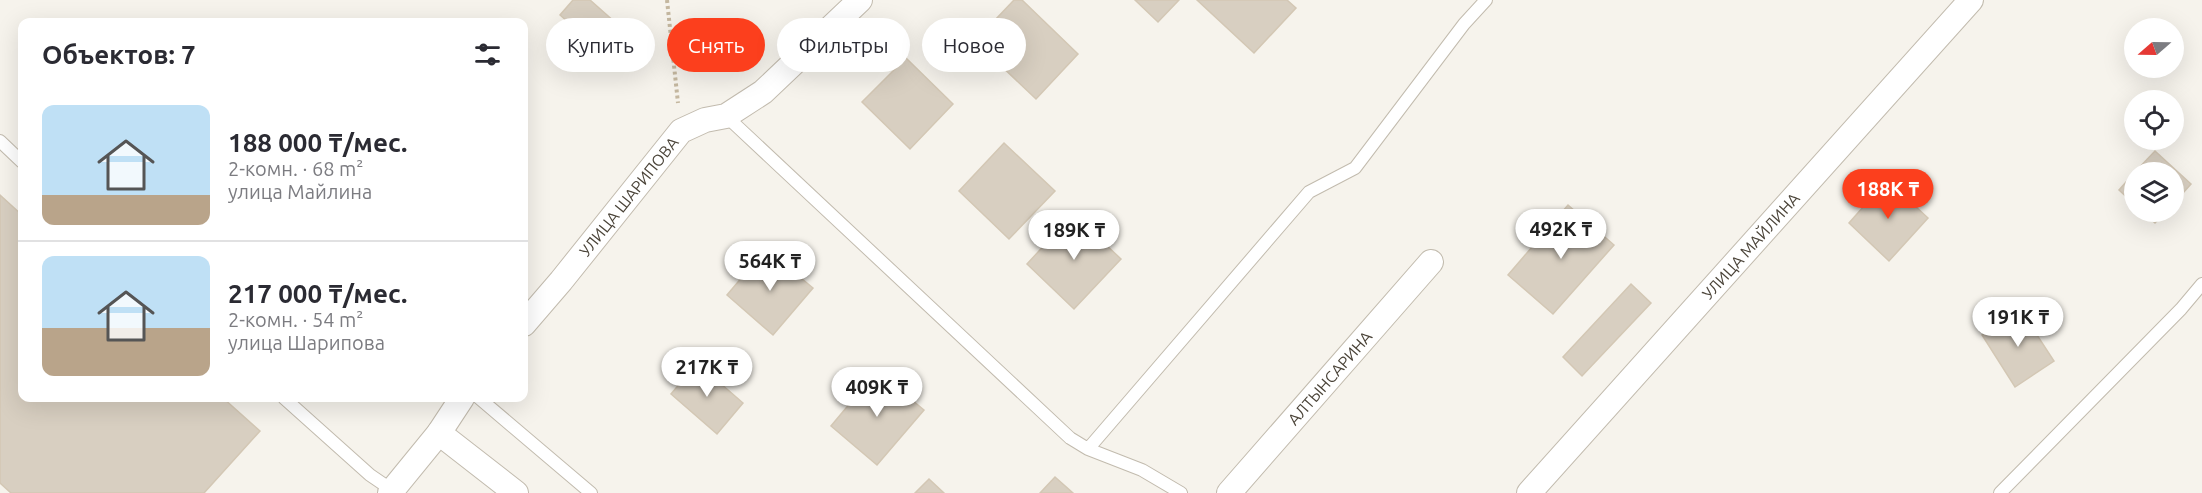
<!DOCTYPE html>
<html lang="ru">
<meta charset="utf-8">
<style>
:root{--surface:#fff;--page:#f7f7f7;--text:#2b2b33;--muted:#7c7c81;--line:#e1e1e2;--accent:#fc3f1d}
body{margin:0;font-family:Ubuntu,sans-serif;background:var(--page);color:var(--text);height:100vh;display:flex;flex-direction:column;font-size:22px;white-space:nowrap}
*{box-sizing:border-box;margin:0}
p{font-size:20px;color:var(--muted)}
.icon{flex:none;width:33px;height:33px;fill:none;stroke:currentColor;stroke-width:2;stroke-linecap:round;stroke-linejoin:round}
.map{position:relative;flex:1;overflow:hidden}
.details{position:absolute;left:18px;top:18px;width:510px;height:384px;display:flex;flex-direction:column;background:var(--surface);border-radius:12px;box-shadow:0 6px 24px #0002}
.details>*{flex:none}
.banner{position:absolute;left:546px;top:18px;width:570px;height:54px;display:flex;gap:12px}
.needle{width:39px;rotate:250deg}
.fabs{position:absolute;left:2124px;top:18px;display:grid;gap:12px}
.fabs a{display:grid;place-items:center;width:60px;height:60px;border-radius:50%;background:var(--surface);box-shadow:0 6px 24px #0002;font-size:30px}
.price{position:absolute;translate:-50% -51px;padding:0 14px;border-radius:21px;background:#fff;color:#222;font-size:20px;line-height:39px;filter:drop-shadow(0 2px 3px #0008)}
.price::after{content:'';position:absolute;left:50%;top:36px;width:18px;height:14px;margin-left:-9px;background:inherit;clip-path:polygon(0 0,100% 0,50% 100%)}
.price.active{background:var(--accent);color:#fff}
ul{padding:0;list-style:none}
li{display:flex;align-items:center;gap:18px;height:150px;padding:0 24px}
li+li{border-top:2px solid var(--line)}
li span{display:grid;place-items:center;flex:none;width:168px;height:120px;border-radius:12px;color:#555}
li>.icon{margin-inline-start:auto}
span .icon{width:72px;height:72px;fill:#fffc;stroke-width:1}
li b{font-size:26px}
h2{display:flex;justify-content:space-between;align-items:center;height:72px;padding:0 24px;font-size:26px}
.chip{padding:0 21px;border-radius:27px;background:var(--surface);box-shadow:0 6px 24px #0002;font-size:21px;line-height:54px}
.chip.active{background:var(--accent);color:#fff}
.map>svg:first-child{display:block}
.building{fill:#d8cfc1;stroke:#d3c7b4;stroke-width:1.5}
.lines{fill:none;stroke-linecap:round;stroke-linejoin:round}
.lane-casing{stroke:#c2bbae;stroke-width:14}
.street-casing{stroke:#c2bbae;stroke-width:26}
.path{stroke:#c4b79f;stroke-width:4;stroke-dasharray:3 3;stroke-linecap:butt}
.lane{stroke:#fff;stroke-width:12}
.street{stroke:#fff;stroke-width:24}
.labels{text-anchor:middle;stroke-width:4.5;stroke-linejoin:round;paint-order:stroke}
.street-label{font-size:16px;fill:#4b4439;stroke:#fff}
</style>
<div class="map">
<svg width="2202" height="493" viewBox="0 0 2202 493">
<rect width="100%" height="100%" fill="#f6f3ec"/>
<path class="building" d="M 573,0 L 590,0 L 625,31 L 604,54 L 560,15 Z
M 1014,0 L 1022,0 L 1078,54 L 1036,99 L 975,41 Z
M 1135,0 L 1179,0 L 1158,22 Z
M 1197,0 L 1287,0 L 1296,8 L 1254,53 Z
M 906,58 L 953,104 L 910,149 L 862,102 Z
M 1004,143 L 1055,191 L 1009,239 L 959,191 Z
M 2155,151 L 2191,184 L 2174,203 L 2174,172 L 2135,172 Z
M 2134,173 L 2134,204 L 2119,190 Z
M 1887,180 L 1928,218 L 1889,261 L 1849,223 Z
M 0,195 L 22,215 L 22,398 L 223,398 L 260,431 L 204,493 L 11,493 L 0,483 Z
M 1568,205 L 1614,245 L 1553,314 L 1508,275 Z
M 2143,212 L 2165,212 L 2155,223 Z
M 1073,214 L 1121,259 L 1074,309 L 1027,264 Z
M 766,249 L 813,288 L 773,335 L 727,295 Z
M 1631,284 L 1651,303 L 1582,376 L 1563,357 Z
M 2020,309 L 2054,361 L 2015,387 L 1982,335 Z
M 697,363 L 743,403 L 717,434 L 671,394 Z
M 877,371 L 924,410 L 877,465 L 831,426 Z
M 1055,477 L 1073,493 L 1040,493 Z
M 929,479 L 944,493 L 915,493 Z"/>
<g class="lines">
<defs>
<path id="lane" d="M 726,116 L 1070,438 L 1088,449 L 1142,470 L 1181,493
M 0,141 L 22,162
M 284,398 L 370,475 L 392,490
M 479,398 L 591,493
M 1088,449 L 1309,192 L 1355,168 L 1464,24 L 1486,0
M 2000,493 L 2181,309 L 2202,284"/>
<g id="street">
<path id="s1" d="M 524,324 L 561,281 L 681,131 L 705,120 L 726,116 L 763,92 L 860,0"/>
<path d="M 439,433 L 516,493"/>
<path d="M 390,493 L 439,433 L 462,398"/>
<path id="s2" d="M 1229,493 L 1431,262"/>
<path id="s3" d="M 1529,493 L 1971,0"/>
</g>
</defs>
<use href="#lane" class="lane-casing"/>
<use href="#street" class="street-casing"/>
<path class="path" d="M 667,0 L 678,103"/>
<use href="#lane" class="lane"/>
<use href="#street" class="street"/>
</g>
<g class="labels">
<g class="street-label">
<text dy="6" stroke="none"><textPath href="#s1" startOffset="165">УЛИЦА ШАРИПОВА</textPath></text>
<text dy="6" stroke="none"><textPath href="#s3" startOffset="332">УЛИЦА МАЙЛИНА</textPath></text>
<text dy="6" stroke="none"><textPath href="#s2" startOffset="153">АЛТЫНСАРИНА</textPath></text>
</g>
</g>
</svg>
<div class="fabs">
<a><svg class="needle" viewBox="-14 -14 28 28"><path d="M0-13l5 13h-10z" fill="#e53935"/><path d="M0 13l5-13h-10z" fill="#7c7c81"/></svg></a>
<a><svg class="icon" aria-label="locate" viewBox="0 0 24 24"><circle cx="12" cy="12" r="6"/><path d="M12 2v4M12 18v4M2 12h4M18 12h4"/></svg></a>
<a><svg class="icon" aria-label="layers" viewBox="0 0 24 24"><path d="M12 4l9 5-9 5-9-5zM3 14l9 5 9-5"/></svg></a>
</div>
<b class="price active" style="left:1888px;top:220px">188K ₸</b>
<b class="price" style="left:1561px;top:260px">492K ₸</b>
<b class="price" style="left:1074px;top:261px">189K ₸</b>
<b class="price" style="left:770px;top:292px">564K ₸</b>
<b class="price" style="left:2018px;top:348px">191K ₸</b>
<b class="price" style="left:707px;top:398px">217K ₸</b>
<b class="price" style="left:877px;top:418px">409K ₸</b>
<div class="banner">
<a class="chip">Купить</a>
<a class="chip active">Снять</a>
<a class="chip">Фильтры</a>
<a class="chip">Новое</a>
</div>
<section class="details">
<h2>Объектов: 7<svg class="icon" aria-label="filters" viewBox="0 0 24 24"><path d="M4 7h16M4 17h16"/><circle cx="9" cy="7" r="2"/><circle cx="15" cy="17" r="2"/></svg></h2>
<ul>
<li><span style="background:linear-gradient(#bfe0f5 75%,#b9a48a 0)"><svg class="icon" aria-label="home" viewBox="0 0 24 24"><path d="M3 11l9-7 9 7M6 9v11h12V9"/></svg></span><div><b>188 000 ₸/мес.</b><p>2-комн. · 68 m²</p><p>улица Майлина</p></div></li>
<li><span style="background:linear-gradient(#bfe0f5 60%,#b9a48a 0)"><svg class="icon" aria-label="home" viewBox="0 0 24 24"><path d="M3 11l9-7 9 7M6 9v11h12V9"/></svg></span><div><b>217 000 ₸/мес.</b><p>2-комн. · 54 m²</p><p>улица Шарипова</p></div></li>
</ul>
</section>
</div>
